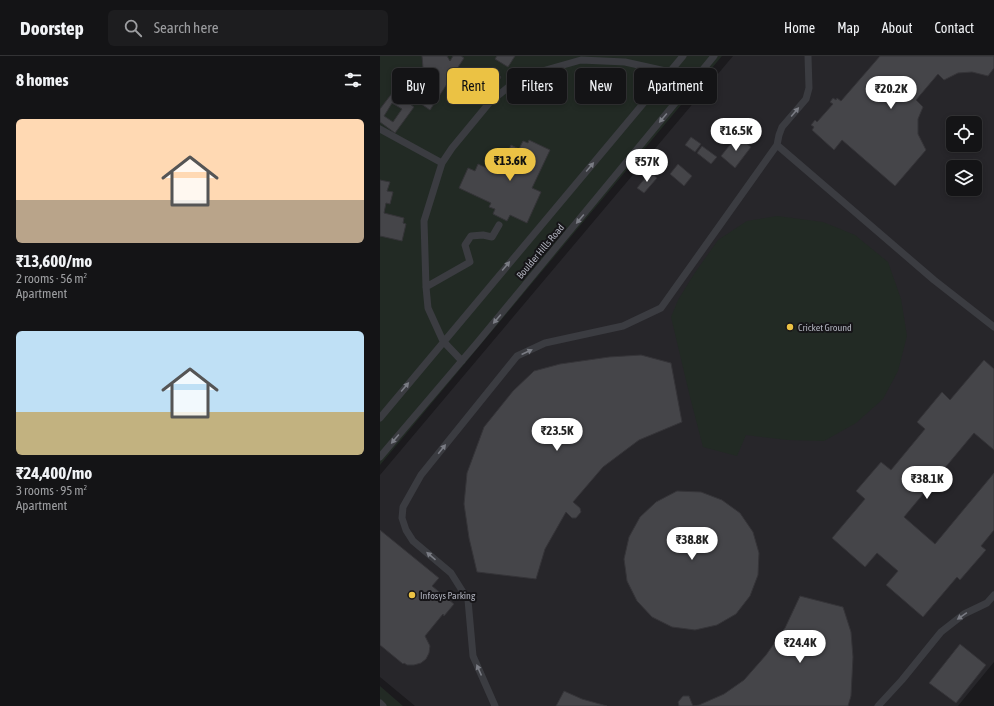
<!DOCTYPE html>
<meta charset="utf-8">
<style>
:root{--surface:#141416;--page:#1d1d1f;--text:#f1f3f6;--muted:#9d9ea1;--line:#333335;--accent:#ebc244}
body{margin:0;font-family:"Asap Condensed",sans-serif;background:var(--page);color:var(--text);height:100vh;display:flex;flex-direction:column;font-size:15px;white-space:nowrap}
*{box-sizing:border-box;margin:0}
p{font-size:13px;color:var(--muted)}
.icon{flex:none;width:22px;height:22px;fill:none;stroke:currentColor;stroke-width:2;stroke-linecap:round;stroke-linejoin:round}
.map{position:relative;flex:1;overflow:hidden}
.panel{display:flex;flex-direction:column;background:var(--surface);width:380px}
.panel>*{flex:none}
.top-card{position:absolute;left:12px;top:12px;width:380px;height:36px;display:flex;gap:8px}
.tools{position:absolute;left:566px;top:60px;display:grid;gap:8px}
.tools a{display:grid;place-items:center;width:36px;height:36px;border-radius:6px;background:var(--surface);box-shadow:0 2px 6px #0003,0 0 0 1px var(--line);font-size:20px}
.price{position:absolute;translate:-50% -34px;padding:0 9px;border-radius:14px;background:#fff;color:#222;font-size:13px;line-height:26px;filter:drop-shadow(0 1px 2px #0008)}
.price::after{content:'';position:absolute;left:50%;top:24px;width:12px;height:9px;margin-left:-6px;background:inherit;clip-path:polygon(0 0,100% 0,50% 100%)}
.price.active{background:var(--accent);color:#111}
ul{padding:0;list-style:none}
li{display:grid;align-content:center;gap:8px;height:212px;padding:0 16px}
li span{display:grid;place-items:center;height:124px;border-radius:6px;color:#555}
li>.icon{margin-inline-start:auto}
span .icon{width:72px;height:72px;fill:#fffc;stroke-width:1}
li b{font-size:17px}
h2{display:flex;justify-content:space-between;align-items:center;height:48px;padding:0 16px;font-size:17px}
.chip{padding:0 14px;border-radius:6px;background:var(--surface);box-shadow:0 2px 6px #0003,0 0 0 1px var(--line);font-size:14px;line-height:36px}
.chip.active{background:var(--accent);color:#111}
header{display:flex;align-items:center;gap:24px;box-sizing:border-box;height:56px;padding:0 20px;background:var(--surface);border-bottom:1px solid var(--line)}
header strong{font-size:19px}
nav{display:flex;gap:22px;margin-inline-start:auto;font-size:14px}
.search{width:280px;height:36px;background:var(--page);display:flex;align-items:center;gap:10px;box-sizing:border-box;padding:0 14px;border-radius:6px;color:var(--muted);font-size:15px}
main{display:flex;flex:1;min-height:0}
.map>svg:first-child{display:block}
.built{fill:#27262a;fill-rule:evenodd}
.green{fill:#222a24}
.building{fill:#454549;stroke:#353438;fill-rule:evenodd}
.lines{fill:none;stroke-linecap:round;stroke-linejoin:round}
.service{stroke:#3b3c41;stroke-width:7}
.oneway{fill:#7a7c84}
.poi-dot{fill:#ebc244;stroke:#161518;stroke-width:1.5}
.labels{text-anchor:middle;stroke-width:4;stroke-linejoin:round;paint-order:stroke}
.street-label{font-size:10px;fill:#aeb0bb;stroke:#161518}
.poi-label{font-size:10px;fill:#aeb0bb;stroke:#161518;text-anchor:start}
</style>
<header>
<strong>Doorstep</strong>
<div class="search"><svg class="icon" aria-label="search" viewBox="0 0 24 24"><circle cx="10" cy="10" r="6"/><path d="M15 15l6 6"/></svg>Search here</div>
<nav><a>Home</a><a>Map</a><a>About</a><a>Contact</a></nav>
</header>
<main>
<section class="panel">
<h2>8 homes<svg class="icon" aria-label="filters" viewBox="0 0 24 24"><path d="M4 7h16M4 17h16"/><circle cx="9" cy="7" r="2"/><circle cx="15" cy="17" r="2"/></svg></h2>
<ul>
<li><span style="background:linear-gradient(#ffd9b3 65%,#b9a48a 0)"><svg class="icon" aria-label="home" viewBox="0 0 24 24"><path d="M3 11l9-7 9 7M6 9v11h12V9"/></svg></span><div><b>₹13,600/mo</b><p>2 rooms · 56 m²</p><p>Apartment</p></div></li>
<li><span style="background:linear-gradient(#bfe0f5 65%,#c2b280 0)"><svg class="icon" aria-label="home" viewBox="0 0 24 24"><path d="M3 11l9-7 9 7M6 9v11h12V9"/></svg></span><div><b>₹24,400/mo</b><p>3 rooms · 95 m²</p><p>Apartment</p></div></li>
</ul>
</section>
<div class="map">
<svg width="614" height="650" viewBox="0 0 614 650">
<rect width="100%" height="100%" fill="#1b1a1d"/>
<path class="built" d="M 353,0 L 614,0 L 614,606 L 578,650 L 35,650 L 0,621 L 0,419 ZM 573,67 L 595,67 L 595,89 L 573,89 ZM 573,111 L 595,111 L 595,133 L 573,133 Z"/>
<path class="green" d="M 0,0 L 342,0 L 0,409 Z
M 397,160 L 443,166 L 475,179 L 508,206 L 521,243 L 527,280 L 518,315 L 503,343 L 476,367 L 444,385 L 408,384 L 366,379 L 357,400 L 323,391 L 310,341 L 291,261 L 298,244 L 314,218 L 338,184 L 367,165 Z
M 0,630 L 23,650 L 0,650 Z"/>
<path class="building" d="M 42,0 L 67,0 L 70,5 L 73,0 L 81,0 L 84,2 L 50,54 L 19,33 L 32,12 L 40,15 L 43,12 Z
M 117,0 L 135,0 L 128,11 L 115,3 Z
M 500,0 L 614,0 L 614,12 L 608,20 L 592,16 L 578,17 L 564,24 L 558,18 L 536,44 L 543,51 L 538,63 L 538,78 L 546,94 L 515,130 L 462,84 L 454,94 L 432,74 L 434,71 L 431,69 L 435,64 L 437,66 L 453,48 L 450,46 L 453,42 L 456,44 L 457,42 L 461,45 Z
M 90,12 L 103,21 L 91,38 L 78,29 Z
M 113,16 L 121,21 L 114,32 L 106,26 Z
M 13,36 L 34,51 L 15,77 L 0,66 L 0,53 ZM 12,47 L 22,53 L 13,66 L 4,60 Z
M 357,80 L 371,91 L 355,112 L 341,100 Z
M 311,81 L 321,88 L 315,96 L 305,89 Z
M 149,84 L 170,94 L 152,132 L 161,136 L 147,167 L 130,159 L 127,165 L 113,158 L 115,153 L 109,151 L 111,147 L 79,132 L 88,112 L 95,115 L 98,108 L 118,117 L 131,89 L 139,93 L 143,85 L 148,87 Z
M 322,90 L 337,101 L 331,108 L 317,97 Z
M 298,108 L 312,120 L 304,130 L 290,118 Z
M 270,116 L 277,122 L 264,137 L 257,132 Z
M 0,124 L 10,126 L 7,135 L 13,136 L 10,148 L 6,147 L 4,157 L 24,162 L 23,167 L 26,168 L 22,185 L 0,180 Z
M 261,299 L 291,307 L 302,366 L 259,384 L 223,411 L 193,446 L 200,452 L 201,456 L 196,462 L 192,462 L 186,456 L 165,493 L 156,523 L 97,516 L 89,482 L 84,448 L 87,417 L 104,371 L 133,335 L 154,315 L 180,308 L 229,301 Z
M 604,304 L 614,313 L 614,394 L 594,377 L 524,461 L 555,488 L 614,417 L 614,474 L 601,490 L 606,494 L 580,524 L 577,521 L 543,561 L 506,529 L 518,515 L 497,497 L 485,511 L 452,482 L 485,443 L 476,435 L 501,406 L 511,414 L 545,373 L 537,366 L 562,336 L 570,344 Z
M 297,435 L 321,436 L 342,444 L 360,457 L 373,476 L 379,497 L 378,519 L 370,540 L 356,558 L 337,569 L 315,574 L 292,571 L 272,561 L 257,545 L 247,525 L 244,503 L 249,481 L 260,461 L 276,446 Z
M 0,474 L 59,522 L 52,530 L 74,548 L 64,560 L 63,558 L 45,580 L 50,590 L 49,597 L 46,603 L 41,607 L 34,609 L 27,609 L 24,607 L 23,608 L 0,589 Z
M 420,540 L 463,551 L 471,576 L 473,601 L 471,640 L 468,650 L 299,650 L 298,646 L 303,640 L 309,640 L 313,650 L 319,649 L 344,638 L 364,624 L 386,599 L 405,572 Z
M 580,588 L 606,609 L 576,647 L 549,627 Z
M 184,635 L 202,643 L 227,650 L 176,650 Z"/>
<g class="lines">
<path class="service" d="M 0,73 L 62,107
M 397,89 L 554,224 L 614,271
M 46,231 L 90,206 L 85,189 L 91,180 L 103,179 L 112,181 L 119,169
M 82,305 L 63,285 L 48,252 L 46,231 L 44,165 L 62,107 L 72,92 L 110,46 L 141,21 L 201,4 L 245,6 L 290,16
M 0,362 L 303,0
M 0,401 L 97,287 L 334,0
M 0,647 L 3,650
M 115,650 L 93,600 L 88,544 L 71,517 L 33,485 L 26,474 L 22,462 L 23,451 L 41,419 L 137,300 L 165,287 L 243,270 L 281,252 L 397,89 L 399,79 L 402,71 L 426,43 L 429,32 L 428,0
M 498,650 L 522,624 L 561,576 L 584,558 L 607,547 L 614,539"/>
</g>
<defs><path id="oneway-solid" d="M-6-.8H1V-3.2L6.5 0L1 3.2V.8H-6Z"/></defs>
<g class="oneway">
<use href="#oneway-solid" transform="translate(415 56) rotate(-50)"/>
<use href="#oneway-solid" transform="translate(283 62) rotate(130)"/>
<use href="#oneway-solid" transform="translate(210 111) rotate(-50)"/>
<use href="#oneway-solid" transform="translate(200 163) rotate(130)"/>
<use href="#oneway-solid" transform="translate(126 210) rotate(-50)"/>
<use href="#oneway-solid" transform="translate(117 263) rotate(130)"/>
<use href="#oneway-solid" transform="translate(147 296) rotate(-25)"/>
<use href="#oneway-solid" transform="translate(25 331) rotate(-50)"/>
<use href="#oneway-solid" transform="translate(15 383) rotate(130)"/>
<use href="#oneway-solid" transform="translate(62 393) rotate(-51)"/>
<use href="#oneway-solid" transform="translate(51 500) rotate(-139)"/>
<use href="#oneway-solid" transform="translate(582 560) rotate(145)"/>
<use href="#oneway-solid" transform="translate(99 614) rotate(-114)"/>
</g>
<g class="poi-dot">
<circle cx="410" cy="271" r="4"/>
<circle cx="32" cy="539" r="4"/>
</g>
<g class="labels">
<g class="street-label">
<text transform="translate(160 195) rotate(-50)" y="4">Boulder Hills Road</text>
</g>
<g class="poi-label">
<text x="418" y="275">Cricket Ground</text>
<text x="40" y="543">Infosys Parking</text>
</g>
</g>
</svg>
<div class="tools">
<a><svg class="icon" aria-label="locate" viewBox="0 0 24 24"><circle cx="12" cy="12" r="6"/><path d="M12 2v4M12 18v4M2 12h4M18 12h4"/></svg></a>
<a><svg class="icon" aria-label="layers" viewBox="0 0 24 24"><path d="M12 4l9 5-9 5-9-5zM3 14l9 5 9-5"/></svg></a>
</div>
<b class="price" style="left:511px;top:54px">₹20.2K</b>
<b class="price" style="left:356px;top:96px">₹16.5K</b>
<b class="price active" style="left:130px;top:126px">₹13.6K</b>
<b class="price" style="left:267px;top:127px">₹57K</b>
<b class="price" style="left:177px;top:396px">₹23.5K</b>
<b class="price" style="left:547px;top:444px">₹38.1K</b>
<b class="price" style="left:312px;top:505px">₹38.8K</b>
<b class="price" style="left:420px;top:608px">₹24.4K</b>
<div class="top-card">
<a class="chip">Buy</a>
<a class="chip active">Rent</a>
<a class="chip">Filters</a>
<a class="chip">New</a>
<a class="chip">Apartment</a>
</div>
</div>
</main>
